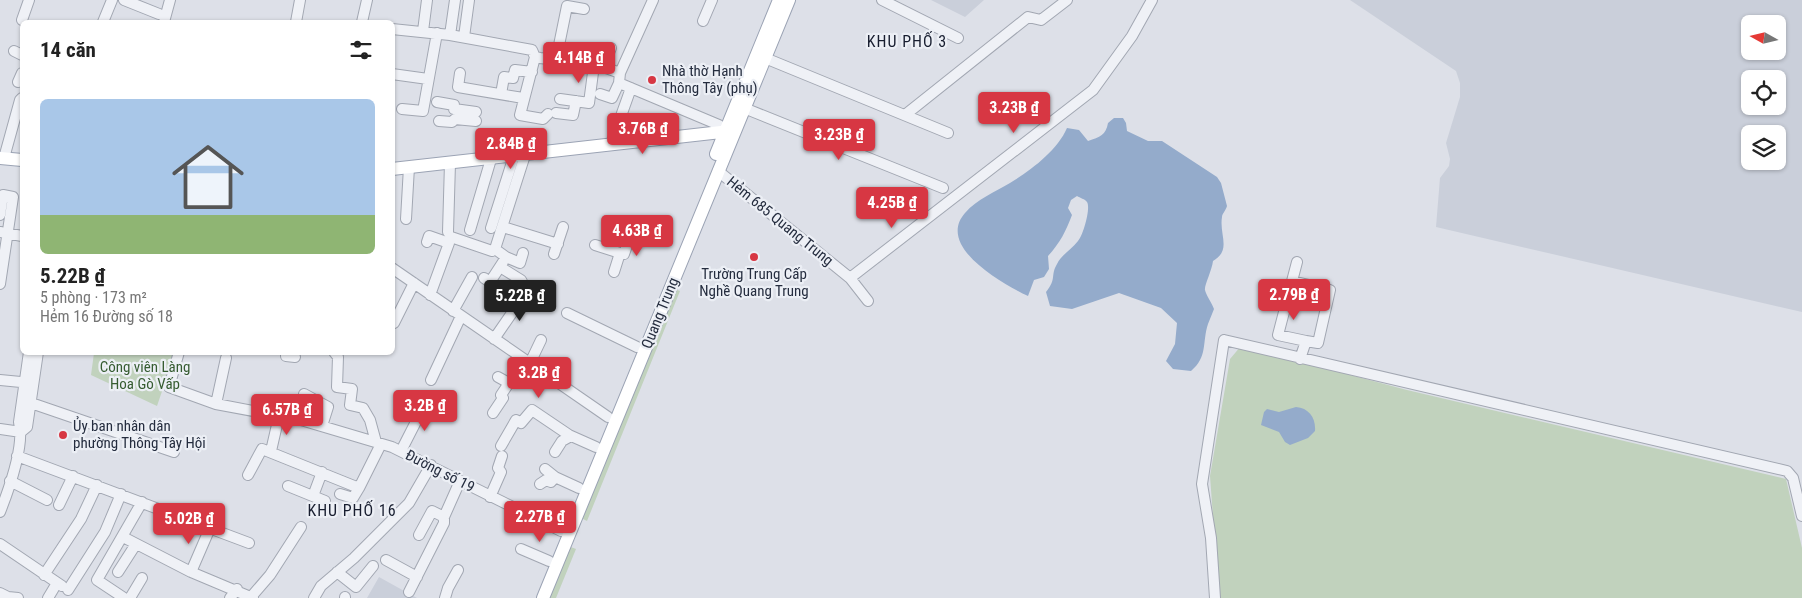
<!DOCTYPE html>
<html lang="vi">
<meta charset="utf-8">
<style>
:root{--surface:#fff;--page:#f6f6f6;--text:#222;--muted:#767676;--accent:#d73743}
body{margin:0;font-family:"Roboto Condensed",sans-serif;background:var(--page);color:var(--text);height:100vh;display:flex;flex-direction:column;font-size:19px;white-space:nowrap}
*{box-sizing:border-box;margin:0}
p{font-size:16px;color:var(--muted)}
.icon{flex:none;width:28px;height:28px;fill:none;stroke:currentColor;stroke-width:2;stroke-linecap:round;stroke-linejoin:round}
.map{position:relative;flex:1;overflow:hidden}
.details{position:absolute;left:20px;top:20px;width:375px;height:335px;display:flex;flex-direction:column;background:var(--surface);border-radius:8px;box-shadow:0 1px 4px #0004}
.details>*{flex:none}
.needle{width:32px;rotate:278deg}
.buttons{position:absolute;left:1741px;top:15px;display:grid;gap:10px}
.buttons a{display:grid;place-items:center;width:45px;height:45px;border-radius:8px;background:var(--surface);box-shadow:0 1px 4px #0004;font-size:25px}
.price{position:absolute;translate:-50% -42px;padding:0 11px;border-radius:5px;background:var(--accent);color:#fff;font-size:16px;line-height:32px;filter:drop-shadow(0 1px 2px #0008)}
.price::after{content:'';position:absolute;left:50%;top:30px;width:15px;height:11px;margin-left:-8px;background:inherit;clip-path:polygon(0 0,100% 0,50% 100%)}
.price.selected{background:#222;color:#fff}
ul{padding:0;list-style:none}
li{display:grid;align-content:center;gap:10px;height:265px;padding:0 20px}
li span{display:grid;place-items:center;height:155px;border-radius:8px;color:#555}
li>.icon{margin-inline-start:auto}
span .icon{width:90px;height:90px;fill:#fffc;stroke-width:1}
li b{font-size:21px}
h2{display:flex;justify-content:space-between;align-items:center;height:60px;padding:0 20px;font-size:21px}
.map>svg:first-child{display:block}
.built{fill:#cacfda;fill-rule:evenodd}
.green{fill:#c1d2bd}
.water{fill:#94abcb}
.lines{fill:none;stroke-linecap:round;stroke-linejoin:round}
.minor-casing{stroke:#a2a7b2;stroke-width:12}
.major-casing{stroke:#9ba3b4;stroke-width:14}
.minor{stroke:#eff1f6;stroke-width:10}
.major{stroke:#fff;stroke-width:12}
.poi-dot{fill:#d73743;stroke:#eceff5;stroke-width:2}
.labels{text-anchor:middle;stroke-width:4.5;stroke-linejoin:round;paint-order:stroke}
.poi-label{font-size:15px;fill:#252d3f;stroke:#eceff5;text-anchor:start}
.street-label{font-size:15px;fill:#252d3f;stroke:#eceff5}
.park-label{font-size:15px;fill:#365c31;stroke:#eceff5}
.neighbourhood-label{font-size:16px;letter-spacing:1px;fill:#181e30;stroke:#eceff5}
</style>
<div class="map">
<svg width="1802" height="598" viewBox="0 0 1802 598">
<rect width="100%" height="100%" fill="#dde0e8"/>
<path class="built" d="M 931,0 L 984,0 L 965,17 Z
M 1350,0 L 1802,0 L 1802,312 L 1436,227 L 1440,178 L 1449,166 L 1450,159 L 1446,143 L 1460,97 L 1460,83 L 1456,71 ZM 1750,24 L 1778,24 L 1778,51 L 1750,51 ZM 1750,79 L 1778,79 L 1778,106 L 1750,106 ZM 1750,134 L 1778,134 L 1778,161 L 1750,161 Z
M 379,577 L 406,592 L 417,598 L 367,598 Z"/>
<path class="green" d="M 674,289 L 680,291 L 587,521 L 579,517 Z
M 1241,346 L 1407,390 L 1786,479 L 1802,548 L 1802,598 L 1219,598 L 1210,476 L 1230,359 Z
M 94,353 L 175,353 L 157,406 L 91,375 Z
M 568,546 L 576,549 L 556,598 L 546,598 Z"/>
<path class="water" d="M 1114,118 L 1123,118 L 1126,123 L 1127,131 L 1148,141 L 1162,141 L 1217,177 L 1221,183 L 1227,206 C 1226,210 1222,214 1222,217 C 1219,235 1232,250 1213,261 C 1212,270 1204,286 1205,290 C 1206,295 1212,303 1214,309 C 1212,314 1210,319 1208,324 C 1202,342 1208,357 1191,371 L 1173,369 L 1166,361 L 1175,344 L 1177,323 L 1161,308 L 1119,293 L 1072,309 L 1050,306 L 1046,292 C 1057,278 1050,276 1057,264 C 1062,254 1071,250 1078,241 C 1083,236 1091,208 1087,202 C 1085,199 1080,198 1077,196 L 1071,200 L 1068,208 L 1072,215 C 1066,231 1060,243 1048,256 L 1049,269 L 1044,277 L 1034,280 L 1028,296 C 1005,285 935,247 965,213 C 977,199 995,192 1010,183 C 1031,170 1057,151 1067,128 L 1079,130 L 1088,141 C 1100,137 1106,135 1108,123 Z
M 1296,407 C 1309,408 1316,418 1315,431 L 1308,438 L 1290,445 L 1285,442 L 1279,432 L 1261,425 L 1264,412 L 1267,409 L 1279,412 Z"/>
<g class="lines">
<defs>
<path id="minor" d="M 124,0 L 159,14
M 882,0 L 958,38
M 22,20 L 29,0
M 703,21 L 712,0
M 103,22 L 112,0
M 164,22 L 170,0
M 296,22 L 300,0
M 362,22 L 367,0
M 392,29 L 450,35 L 532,50 L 535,57 L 540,58 L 598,65 L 620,73 L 619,83 L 719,125 L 725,132
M 423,31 L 427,0
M 450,35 L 455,0
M 464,37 L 469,0
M 14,51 L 22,55
M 535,57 L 520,115 L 543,119 L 548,114
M 765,58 L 948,133
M 556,60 L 567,6 L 584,9
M 603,67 L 611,48
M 460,73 L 458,87 L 523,98
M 620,73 L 653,0
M 392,74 L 428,79
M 18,82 L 22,73
M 501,94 L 504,77 L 513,78 L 515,70 L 532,72
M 600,94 L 612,98 L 619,83
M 560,99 L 589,103 L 594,65
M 437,102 L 454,105 L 454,109 L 476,112
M 744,108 L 943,188
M 402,109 L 423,111 L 437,33
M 556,113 L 573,115 L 576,101
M 905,115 L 1028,17 L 1041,20 L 1067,0
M 439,121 L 452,122 L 455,119 L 476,121
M 611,144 L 631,88
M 4,158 L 20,100 L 22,98
M 718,171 L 850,278 L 868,301
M 0,215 L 3,195 L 13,197 L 0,284
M 406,219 L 409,167
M 503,227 L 558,244
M 491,228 L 514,156
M 470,230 L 491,159
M 0,232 L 22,236
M 448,232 L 450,163
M 451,237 L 492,251 L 495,249 L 506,257 L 520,263 L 523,253
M 427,242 L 429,236 L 449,243 L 430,295
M 595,245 L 620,253
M 495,249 L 525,155
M 554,254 L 563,227
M 1297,262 L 1278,335 L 1306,341 L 1300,359
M 392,268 L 608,417
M 614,272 L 620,253 L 624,254 L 632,231
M 484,278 L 490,282 L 503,262
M 850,278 L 1093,90 L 1132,36 L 1152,0
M 1292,281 L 1330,290 L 1318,343 L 1306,341
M 453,311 L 472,277
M 567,313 L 637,347
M 394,323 L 414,283
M 494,339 L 527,291 L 521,280 L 500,267
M 179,352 L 169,387 L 216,404 L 301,420 L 392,447 L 561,531
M 286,352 L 286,356 L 295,357
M 334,352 L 338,357 L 337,387 L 352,389 L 350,405 L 363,408 L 370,420 L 376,442
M 530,363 L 541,340
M 0,380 L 31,383
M 431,380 L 461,316
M 304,394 L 328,407 L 322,426
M 31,403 L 174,452
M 216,404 L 226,358
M 493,413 L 503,398 L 501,395 L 507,386 L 507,382 L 498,377
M 0,429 L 21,432
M 21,432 L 27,427 L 38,352
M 501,446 L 516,420 L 521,423 L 532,410 L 569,435 L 596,447
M 271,451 L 279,416
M 401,451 L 426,402
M 555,452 L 562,441 L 571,436
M 17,456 L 249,543
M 545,469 L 555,477
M 248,475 L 262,449 L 359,488 L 381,444
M 10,481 L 47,500
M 540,484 L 546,480 L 551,482 L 555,477 L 579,488
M 288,486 L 325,501
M 340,494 L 353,498 L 359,488
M 313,496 L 322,472
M 490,497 L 501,472 L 498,468 L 502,456
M 59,505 L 73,476
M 0,512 C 9,489 25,446 19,422 L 29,352
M 419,535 L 432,511 L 444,517
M 123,537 L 191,572 L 253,598
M 0,544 L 62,586
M 521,549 L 549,561
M 386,560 L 417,577
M 118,572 L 136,544
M 191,572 L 210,528
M 337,572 L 356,587 L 373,566
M 44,575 L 81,519 L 97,485
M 68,590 L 105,532 L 121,494
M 409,592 L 444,523 L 444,517 L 460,481
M 0,593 L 8,597 L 18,598
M 251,597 L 270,575 L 301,527
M 48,598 L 57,583
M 124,598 L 97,580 L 142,502
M 130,598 L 142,578
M 230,598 L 237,589
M 314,598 L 321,586 L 354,558 L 409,503 L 431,465
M 345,598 L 345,597
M 445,598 L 448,588 L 458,570
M 1215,598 L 1211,538 L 1202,484 L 1224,340 L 1787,471 L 1793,478 L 1802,516"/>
<path id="major" d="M 716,154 L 779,0
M 0,158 L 22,160
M 392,169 L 730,131
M 543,598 L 789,0"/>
</defs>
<use href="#minor" class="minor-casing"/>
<use href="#major" class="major-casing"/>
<use href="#minor" class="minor"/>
<use href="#major" class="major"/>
</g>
<g class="poi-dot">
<circle cx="652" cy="80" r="5"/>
<circle cx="754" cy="257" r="5"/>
<circle cx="63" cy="435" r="5"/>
</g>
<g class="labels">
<g class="poi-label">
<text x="662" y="76">Nhà thờ Hạnh<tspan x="662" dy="17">Thông Tây (phụ)</tspan></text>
<text x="754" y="279" text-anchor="middle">Trường Trung Cấp<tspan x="754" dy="17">Nghề Quang Trung</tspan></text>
<text x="73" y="431">Ủy ban nhân dân<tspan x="73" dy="17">phường Thông Tây Hội</tspan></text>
</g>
<g class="street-label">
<text transform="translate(780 221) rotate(39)" y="5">Hẻm 685 Quang Trung</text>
<text transform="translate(660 313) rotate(-68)" y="5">Quang Trung</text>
<text transform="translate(440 471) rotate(27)" y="5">Đường số 19</text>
</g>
<g class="park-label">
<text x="145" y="372">Công viên Làng<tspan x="145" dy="17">Hoa Gò Vấp</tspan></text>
</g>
<g class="neighbourhood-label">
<text x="907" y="47">KHU PHỐ 3</text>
<text x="352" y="516">KHU PHỐ 16</text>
</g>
</g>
</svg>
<div class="buttons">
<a><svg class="needle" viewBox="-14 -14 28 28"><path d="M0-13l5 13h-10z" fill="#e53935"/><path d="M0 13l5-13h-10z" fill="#767676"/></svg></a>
<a><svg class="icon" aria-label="locate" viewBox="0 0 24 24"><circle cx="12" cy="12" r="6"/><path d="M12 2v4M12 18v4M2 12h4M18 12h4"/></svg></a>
<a><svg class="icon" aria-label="layers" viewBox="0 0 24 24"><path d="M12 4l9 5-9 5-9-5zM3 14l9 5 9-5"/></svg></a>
</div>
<b class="price" style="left:579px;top:84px">4.14B ₫</b>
<b class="price" style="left:1014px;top:134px">3.23B ₫</b>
<b class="price" style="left:643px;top:155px">3.76B ₫</b>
<b class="price" style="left:839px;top:161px">3.23B ₫</b>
<b class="price" style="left:511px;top:170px">2.84B ₫</b>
<b class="price" style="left:892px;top:229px">4.25B ₫</b>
<b class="price" style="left:637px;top:257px">4.63B ₫</b>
<b class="price" style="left:1294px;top:321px">2.79B ₫</b>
<b class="price selected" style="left:520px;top:322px">5.22B ₫</b>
<b class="price" style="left:539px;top:399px">3.2B ₫</b>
<b class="price" style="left:425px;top:432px">3.2B ₫</b>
<b class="price" style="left:287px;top:436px">6.57B ₫</b>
<b class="price" style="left:540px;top:543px">2.27B ₫</b>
<b class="price" style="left:189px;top:545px">5.02B ₫</b>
<section class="details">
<h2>14 căn<svg class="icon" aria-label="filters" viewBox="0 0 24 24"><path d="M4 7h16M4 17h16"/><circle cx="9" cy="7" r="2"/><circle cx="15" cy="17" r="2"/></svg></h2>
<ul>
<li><span style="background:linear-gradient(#a9c7e8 75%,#8fb573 0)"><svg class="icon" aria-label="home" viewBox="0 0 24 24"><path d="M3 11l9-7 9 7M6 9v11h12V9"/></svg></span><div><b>5.22B ₫</b><p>5 phòng · 173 m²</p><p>Hẻm 16 Đường số 18</p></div></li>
</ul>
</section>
</div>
